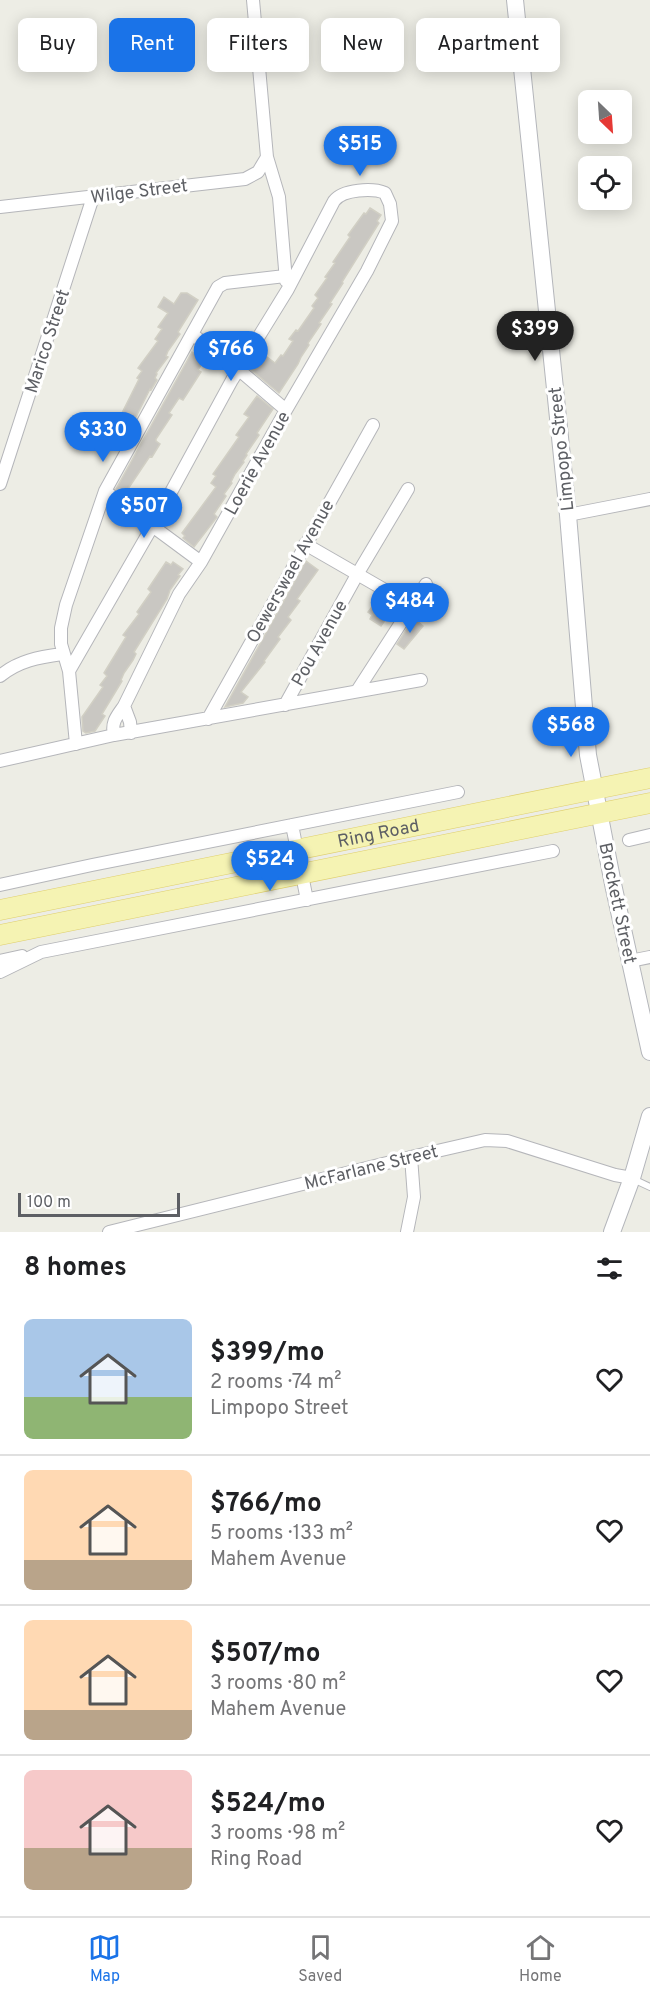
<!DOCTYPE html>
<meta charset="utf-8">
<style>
:root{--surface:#fff;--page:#f6f6f6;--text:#202124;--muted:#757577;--line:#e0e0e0;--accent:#1a73e8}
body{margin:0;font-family:Overpass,sans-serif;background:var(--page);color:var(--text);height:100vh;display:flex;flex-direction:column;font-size:22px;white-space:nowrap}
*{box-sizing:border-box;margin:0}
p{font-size:20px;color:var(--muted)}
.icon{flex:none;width:33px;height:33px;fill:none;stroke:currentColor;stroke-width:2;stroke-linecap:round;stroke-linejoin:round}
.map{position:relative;height:1232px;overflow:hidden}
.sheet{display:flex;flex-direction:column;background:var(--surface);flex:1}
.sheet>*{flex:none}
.hud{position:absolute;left:18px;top:18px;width:615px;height:54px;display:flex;gap:12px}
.needle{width:39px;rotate:155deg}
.tools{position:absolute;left:578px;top:90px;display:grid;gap:12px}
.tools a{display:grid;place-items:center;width:54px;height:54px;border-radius:9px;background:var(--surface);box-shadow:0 3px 15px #0003;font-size:30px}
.scale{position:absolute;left:18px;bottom:15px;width:162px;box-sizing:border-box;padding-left:6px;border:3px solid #5d5f64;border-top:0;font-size:16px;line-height:21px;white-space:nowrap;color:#5d5f64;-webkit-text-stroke:4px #fff;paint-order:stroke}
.price{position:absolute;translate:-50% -51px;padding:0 14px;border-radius:21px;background:var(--accent);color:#fff;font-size:20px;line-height:39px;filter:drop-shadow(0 2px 3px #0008)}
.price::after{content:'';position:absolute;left:50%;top:36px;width:18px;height:14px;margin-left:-9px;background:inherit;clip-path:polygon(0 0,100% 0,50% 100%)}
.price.on{background:#222;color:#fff}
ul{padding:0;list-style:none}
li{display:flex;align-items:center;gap:18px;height:150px;padding:0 24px}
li+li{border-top:2px solid var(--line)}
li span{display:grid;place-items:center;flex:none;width:168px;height:120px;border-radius:9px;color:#555}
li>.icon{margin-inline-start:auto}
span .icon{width:72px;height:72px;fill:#fffc;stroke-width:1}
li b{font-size:26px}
h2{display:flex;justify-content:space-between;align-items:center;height:72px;padding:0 24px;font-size:26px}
.chip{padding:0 21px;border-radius:9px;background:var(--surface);box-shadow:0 3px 15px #0003;font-size:21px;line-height:54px}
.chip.on{background:var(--accent);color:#fff}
.tab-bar{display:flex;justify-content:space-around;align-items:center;height:84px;border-top:2px solid var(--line);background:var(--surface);font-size:16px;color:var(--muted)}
.tab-bar a{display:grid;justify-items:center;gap:3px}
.tab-bar .on{color:var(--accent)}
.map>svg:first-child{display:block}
.building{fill:#c9c7c2;stroke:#d1cfc4;stroke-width:1.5}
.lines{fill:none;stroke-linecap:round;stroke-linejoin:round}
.lane-casing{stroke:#b5b6ba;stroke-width:8}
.street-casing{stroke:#b5b6ba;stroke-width:14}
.secondary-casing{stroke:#b4b6bb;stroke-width:18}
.primary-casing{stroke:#dfcf6d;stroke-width:21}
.lane{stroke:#fff;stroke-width:6}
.street{stroke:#fff;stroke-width:12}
.secondary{stroke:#fff;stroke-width:16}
.primary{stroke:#f5f3b3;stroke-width:20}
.labels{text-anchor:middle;stroke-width:6;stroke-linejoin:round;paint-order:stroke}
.street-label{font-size:18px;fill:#5d5f64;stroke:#fff}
</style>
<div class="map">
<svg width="650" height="1232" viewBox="0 0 650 1232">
<rect width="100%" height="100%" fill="#edede5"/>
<path class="building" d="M 370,208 L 381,215 L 377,221 L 379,223 L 342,282 L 343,283 L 330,303 L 332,304 L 319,323 L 321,324 L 308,343 L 309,345 L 301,357 L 298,364 L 279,393 L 249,368 L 259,351 L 275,363 L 281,355 L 283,356 L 293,341 L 289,339 L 296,330 L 298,331 L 314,308 L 312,306 L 318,298 L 315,295 L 327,278 L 325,277 L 335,263 L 333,262 L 350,237 L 348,235 L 364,213 L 366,214 Z
M 181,293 L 187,293 L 198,300 L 178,332 L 180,334 L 168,351 L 166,356 L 168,357 L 156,373 L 157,374 L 155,378 L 157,380 L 151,390 L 150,389 L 130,429 L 117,423 L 139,379 L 137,378 L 142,371 L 138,368 L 158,341 L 155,339 L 162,329 L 158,327 L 168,313 L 158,307 L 164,297 L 174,304 Z
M 192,352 L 204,360 L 198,370 L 201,372 L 183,400 L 179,398 L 169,413 L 172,415 L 156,439 L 156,441 L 160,444 L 152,457 L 150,456 L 124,495 L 116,489 Z
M 257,396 L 273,409 L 257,433 L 259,435 L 246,454 L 247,455 L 243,461 L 244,462 L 235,474 L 231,482 L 232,483 L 224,494 L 226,496 L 214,514 L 217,517 L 194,547 L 183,538 L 185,536 L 182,533 L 216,487 L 211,483 L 216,476 L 213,474 L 239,437 L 236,435 L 249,417 L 244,414 Z
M 306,561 L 318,570 L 297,599 L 300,601 L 288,617 L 291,620 L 278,637 L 280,639 L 264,661 L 265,662 L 241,692 L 248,697 L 243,703 L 225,707 Z
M 166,562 L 171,565 L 173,562 L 183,569 L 178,575 L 180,576 L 170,590 L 167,599 L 134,652 L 136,654 L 133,660 L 124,673 L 121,680 L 122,681 L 102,714 L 105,716 L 95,731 L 86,733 L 83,731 L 82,717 L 103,687 L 100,685 L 107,676 L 104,673 L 126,637 L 123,635 L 139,614 L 137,612 L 151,592 L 148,589 Z
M 382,601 L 393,609 L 381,626 L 370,619 L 372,615 L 368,612 L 375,603 L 379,605 Z
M 414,618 L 423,626 L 404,649 L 397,644 Z"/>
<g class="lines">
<defs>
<path id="lane" d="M 633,1179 L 650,1187"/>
<path id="street" d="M 253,0 L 267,157 L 279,197 L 286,281
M 0,207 L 245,179 L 258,172 L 267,157
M 192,334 L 238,369 L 286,410
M 0,484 L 93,197
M 105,491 L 201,562
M 568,515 L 650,499
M 305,544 L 411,605
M 69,671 L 152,527 L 232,380 L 288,289 L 334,201 C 343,189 373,188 385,193 L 390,204 L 392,221 L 367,271 L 286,410 L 201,562 L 179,594 L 124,706 C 117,716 111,722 114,735
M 0,676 C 18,661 39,657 62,654
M 357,691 L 426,584
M 285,705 L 358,573 L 408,489
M 124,706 L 130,722 L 131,733
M 208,719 L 373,425
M 76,744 L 69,671 L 61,644 L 61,628 L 66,605 L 105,491 L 218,287 L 225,283 L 285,276
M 0,761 L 114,735 L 421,680
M 292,825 L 307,900
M 629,840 L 650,835
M 0,885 L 92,865 L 458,792
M 0,961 L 22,956
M 630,961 L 650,957
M 0,972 L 41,952 L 553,851
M 109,1232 L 411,1157 L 485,1140 L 507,1141 L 615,1175 L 632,1178
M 407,1232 L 414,1197 L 411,1157"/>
<path id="secondary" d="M 515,0 L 568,515 L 588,755 L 613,884 L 650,1052
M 612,1232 L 632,1178 L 650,1116"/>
<g id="primary">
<path id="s1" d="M 0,910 L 650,778"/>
<path d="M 0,935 L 650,803"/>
</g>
</defs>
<use href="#lane" class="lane-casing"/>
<use href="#street" class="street-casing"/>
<use href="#secondary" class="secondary-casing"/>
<use href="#primary" class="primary-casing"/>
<use href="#lane" class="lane"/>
<use href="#street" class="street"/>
<use href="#secondary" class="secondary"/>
<use href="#primary" class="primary"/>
</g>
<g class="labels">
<g class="street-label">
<text transform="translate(139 191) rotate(-7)" y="6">Wilge Street</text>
<text transform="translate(47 341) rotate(-72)" y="6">Marico Street</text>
<text transform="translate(561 449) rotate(-96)" y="6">Limpopo Street</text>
<text transform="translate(257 463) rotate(-61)" y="6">Loerie Avenue</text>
<text transform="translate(290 571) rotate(-61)" y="6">Oewerswael Avenue</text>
<text transform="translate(319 643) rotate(-61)" y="6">Pou Avenue</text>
<text dy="6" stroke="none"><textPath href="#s1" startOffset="386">Ring Road</textPath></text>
<text transform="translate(618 903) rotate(78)" y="6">Brockett Street</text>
<text transform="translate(371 1167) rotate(-14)" y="6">McFarlane Street</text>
</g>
</g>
</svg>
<div class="tools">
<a><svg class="needle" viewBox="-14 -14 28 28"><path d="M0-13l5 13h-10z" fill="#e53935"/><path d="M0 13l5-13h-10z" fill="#757577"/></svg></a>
<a><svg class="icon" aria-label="locate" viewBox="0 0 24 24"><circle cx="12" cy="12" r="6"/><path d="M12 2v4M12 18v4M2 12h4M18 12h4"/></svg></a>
</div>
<div class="scale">100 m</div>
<b class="price" style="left:360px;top:177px">$515</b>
<b class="price on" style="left:535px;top:362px">$399</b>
<b class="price" style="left:231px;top:382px">$766</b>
<b class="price" style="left:103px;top:463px">$330</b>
<b class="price" style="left:144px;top:539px">$507</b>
<b class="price" style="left:410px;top:634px">$484</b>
<b class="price" style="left:571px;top:758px">$568</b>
<b class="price" style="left:270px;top:892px">$524</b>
<div class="hud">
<a class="chip">Buy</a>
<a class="chip on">Rent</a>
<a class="chip">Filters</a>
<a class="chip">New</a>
<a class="chip">Apartment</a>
</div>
</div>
<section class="sheet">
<h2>8 homes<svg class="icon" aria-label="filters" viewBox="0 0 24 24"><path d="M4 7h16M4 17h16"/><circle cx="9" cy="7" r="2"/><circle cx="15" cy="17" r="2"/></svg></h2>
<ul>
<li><span style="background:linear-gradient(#a9c7e8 65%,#8fb573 0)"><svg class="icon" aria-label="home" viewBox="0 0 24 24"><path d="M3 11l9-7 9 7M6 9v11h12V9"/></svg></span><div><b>$399/mo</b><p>2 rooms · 74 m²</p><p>Limpopo Street</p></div><svg class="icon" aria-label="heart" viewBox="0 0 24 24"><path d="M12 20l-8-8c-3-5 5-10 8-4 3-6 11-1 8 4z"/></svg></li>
<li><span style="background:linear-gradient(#ffd9b3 75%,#b9a48a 0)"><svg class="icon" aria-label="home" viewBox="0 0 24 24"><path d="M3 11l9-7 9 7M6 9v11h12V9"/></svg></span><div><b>$766/mo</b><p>5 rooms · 133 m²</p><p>Mahem Avenue</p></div><svg class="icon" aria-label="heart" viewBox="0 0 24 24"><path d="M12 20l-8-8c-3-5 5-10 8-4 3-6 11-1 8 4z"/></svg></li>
<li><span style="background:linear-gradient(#ffd9b3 75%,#b9a48a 0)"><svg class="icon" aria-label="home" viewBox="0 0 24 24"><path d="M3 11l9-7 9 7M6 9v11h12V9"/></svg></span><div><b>$507/mo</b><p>3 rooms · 80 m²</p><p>Mahem Avenue</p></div><svg class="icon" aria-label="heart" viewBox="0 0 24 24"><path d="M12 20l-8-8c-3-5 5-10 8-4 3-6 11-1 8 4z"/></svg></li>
<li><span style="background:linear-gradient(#f6c9c9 65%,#b9a48a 0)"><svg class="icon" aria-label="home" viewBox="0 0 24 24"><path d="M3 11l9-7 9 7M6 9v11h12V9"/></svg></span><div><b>$524/mo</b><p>3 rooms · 98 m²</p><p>Ring Road</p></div><svg class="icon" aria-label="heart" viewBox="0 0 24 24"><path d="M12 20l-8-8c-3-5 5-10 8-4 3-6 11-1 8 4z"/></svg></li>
</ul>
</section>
<nav class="tab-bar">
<a class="on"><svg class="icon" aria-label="map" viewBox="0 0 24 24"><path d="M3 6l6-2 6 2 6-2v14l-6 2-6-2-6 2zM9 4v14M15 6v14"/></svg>Map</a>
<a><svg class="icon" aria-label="saved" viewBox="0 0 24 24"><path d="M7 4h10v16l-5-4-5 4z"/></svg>Saved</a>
<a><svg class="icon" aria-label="home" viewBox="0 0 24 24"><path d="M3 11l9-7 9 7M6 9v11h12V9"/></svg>Home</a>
</nav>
